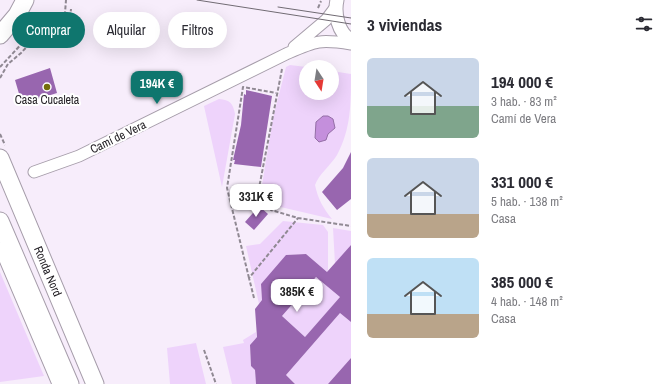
<!DOCTYPE html>
<html lang="es">
<meta charset="utf-8">
<style>
:root{--surface:#fff;--page:#f7f7f7;--text:#2b2b33;--muted:#7c7c81;--accent:#0f766e}
body{margin:0;font-family:"Archivo Narrow",sans-serif;background:var(--page);color:var(--text);height:100vh;display:flex;flex-direction:column;font-size:15px;white-space:nowrap}
*{box-sizing:border-box;margin:0}
p{font-size:13px;color:var(--muted)}
.icon{flex:none;width:22px;height:22px;fill:none;stroke:currentColor;stroke-width:2;stroke-linecap:round;stroke-linejoin:round}
.map{position:relative;flex:1;overflow:hidden}
.details{display:flex;flex-direction:column;background:var(--surface);width:320px}
.details>*{flex:none}
.guide{position:absolute;left:12px;top:12px;width:279px;height:36px;display:flex;gap:8px}
.needle{width:26px;rotate:168deg}
.fabs{position:absolute;left:299px;top:60px;display:grid;gap:8px}
.fabs a{display:grid;place-items:center;width:40px;height:40px;border-radius:50%;background:var(--surface);box-shadow:0 4px 16px #0002;font-size:20px}
.price{position:absolute;translate:-50% -34px;padding:0 9px;border-radius:8px;background:#fff;color:#222;font-size:13px;line-height:26px;filter:drop-shadow(0 1px 2px #0008)}
.price::after{content:'';position:absolute;left:50%;top:24px;width:12px;height:9px;margin-left:-6px;background:inherit;clip-path:polygon(0 0,100% 0,50% 100%)}
.price.on{background:var(--accent);color:#fff}
ul{padding:0;list-style:none}
li{display:flex;align-items:center;gap:12px;height:100px;padding:0 16px}
li span{display:grid;place-items:center;flex:none;width:112px;height:80px;border-radius:6px;color:#555}
li>.icon{margin-inline-start:auto}
span .icon{width:48px;height:48px;fill:#fffc;stroke-width:1}
li b{font-size:17px}
h2{display:flex;justify-content:space-between;align-items:center;height:48px;padding:0 16px;font-size:17px}
.tag{padding:0 14px;border-radius:18px;background:var(--surface);box-shadow:0 4px 16px #0002;font-size:14px;line-height:36px}
.tag.on{background:var(--accent);color:#fff}
main{display:flex;flex:1;min-height:0}
.map>svg:first-child{display:block}
.green{fill:#eed3fb}
.water{fill:#c48fdc;stroke:#946ea6}
.building{fill:#9866af;fill-rule:evenodd}
.lines{fill:none;stroke-linecap:round;stroke-linejoin:round}
.minor-casing{stroke:#a69daa;stroke-width:13}
.tertiary-casing{stroke:#a69daa;stroke-width:15}
.primary-casing{stroke:#a69daa;stroke-width:19}
.path{stroke:#908993;stroke-width:2;stroke-dasharray:4 2;stroke-linecap:butt}
.minor{stroke:#fff;stroke-width:11}
.tertiary{stroke:#fff;stroke-width:13}
.primary{stroke:#fff;stroke-width:17}
.tram{stroke:#716b73;stroke-width:1}
.poi-dot{fill:#746d0b;stroke:#fff;stroke-width:1.5}
.labels{text-anchor:middle;stroke-width:4;stroke-linejoin:round;paint-order:stroke}
.poi-label{font-size:12px;fill:#252227;stroke:#fff}
.street-label{font-size:12px;fill:#252227;stroke:#fff}
</style>
<main>
<div class="map">
<svg width="351" height="384" viewBox="0 0 351 384">
<rect width="100%" height="100%" fill="#f7edfb"/>
<path class="green" d="M 290,65 L 306,67 L 306,93 L 332,93 L 332,71 L 351,74 C 351,104 351,129 337,155 C 331,165 319,174 315,185 C 318,199 323,208 332,219 L 272,205 L 262,185 L 273,118 L 286,67 Z
M 219,99 C 230,100 233,103 235,114 L 222,187 L 204,106 Z
M 283,221 L 323,225 L 328,232 L 328,273 L 306,254 L 287,255 L 261,284 L 262,300 L 259,304 L 246,246 L 260,244 Z
M 333,228 L 351,231 L 351,245 L 335,264 Z
M 0,272 L 44,376 L 0,382 Z
M 316,277 L 340,297 L 305,337 L 282,316 Z
M 340,313 L 351,322 L 351,358 L 328,384 L 295,384 L 286,375 Z
M 256,332 L 257,337 L 250,345 L 251,366 L 255,370 L 256,384 L 232,384 L 223,347 L 244,343 L 243,340 Z
M 196,343 L 206,384 L 170,384 L 167,348 Z"/>
<path class="water" d="M 323,116 L 328,116 L 333,119 L 335,128 L 328,134 L 326,140 L 319,142 L 315,138 L 316,122 Z"/>
<path class="building" d="M 50,68 L 57,93 L 22,104 L 15,80 Z
M 246,90 L 272,96 L 261,167 L 234,164 L 235,160 L 233,160 L 241,125 L 244,94 L 246,95 Z
M 351,152 L 351,199 L 337,210 L 322,192 L 343,168 Z
M 259,206 L 268,214 L 254,230 L 245,222 Z
M 351,245 L 351,322 L 340,313 L 286,375 L 295,384 L 256,384 L 255,370 L 251,366 L 250,345 L 257,337 L 255,309 L 262,300 L 261,284 L 286,255 L 306,254 L 327,272 ZM 316,277 L 340,297 L 305,337 L 282,316 Z
M 351,358 L 351,384 L 328,384 Z"/>
<g class="lines">
<defs>
<path id="minor" d="M 294,47 L 326,20 L 335,8
M 34,172 L 79,156 L 286,54 C 316,41 319,39 351,44
M 0,248 L 58,384"/>
<path id="tertiary" d="M 337,0 C 334,13 338,33 351,40"/>
<g id="primary">
<path d="M 0,35 L 17,15 L 25,0"/>
<path id="s1" d="M 0,158 L 95,384"/>
<path d="M 0,221 L 70,384"/>
</g>
</defs>
<use href="#minor" class="minor-casing"/>
<use href="#tertiary" class="tertiary-casing"/>
<use href="#primary" class="primary-casing"/>
<path class="path" d="M 318,8 L 321,1
M 0,67 L 43,21 L 65,13 L 66,0
M 282,69 L 259,188 L 271,210 L 298,218 L 351,226
M 0,78 L 8,64 L 21,53 L 46,26 L 70,18 L 71,9
M 0,134 L 5,145
M 249,278 L 227,188 L 243,87 L 276,93
M 254,298 L 249,278 L 298,218
M 204,350 L 216,384"/>
<use href="#minor" class="minor"/>
<use href="#tertiary" class="tertiary"/>
<use href="#primary" class="primary"/>
<path class="tram" d="M 197,0 L 351,24
M 278,7 L 351,18"/>
</g>
<circle class="poi-dot" cx="47" cy="87" r="4"/>
<g class="labels">
<g class="poi-label">
<text x="47" y="104">Casa Cucaleta</text>
</g>
<g class="street-label">
<text transform="translate(118 137) rotate(-26)" y="4">Camí de Vera</text>
<text dy="4" stroke="none"><textPath href="#s1" startOffset="123">Ronda Nord</textPath></text>
</g>
</g>
</svg>
<div class="fabs">
<a><svg class="needle" viewBox="-14 -14 28 28"><path d="M0-13l5 13h-10z" fill="#e53935"/><path d="M0 13l5-13h-10z" fill="#7c7c81"/></svg></a>
</div>
<b class="price on" style="left:157px;top:105px">194K €</b>
<b class="price" style="left:256px;top:218px">331K €</b>
<b class="price" style="left:297px;top:313px">385K €</b>
<div class="guide">
<a class="tag on">Comprar</a>
<a class="tag">Alquilar</a>
<a class="tag">Filtros</a>
</div>
</div>
<section class="details">
<h2>3 viviendas<svg class="icon" aria-label="filters" viewBox="0 0 24 24"><path d="M4 7h16M4 17h16"/><circle cx="9" cy="7" r="2"/><circle cx="15" cy="17" r="2"/></svg></h2>
<ul>
<li><span style="background:linear-gradient(#c9d6e8 60%,#7fa58c 0)"><svg class="icon" aria-label="home" viewBox="0 0 24 24"><path d="M3 11l9-7 9 7M6 9v11h12V9"/></svg></span><div><b>194 000 €</b><p>3 hab. · 83 m²</p><p>Camí de Vera</p></div></li>
<li><span style="background:linear-gradient(#c9d6e8 70%,#b9a48a 0)"><svg class="icon" aria-label="home" viewBox="0 0 24 24"><path d="M3 11l9-7 9 7M6 9v11h12V9"/></svg></span><div><b>331 000 €</b><p>5 hab. · 138 m²</p><p>Casa</p></div></li>
<li><span style="background:linear-gradient(#bfe0f5 70%,#b9a48a 0)"><svg class="icon" aria-label="home" viewBox="0 0 24 24"><path d="M3 11l9-7 9 7M6 9v11h12V9"/></svg></span><div><b>385 000 €</b><p>4 hab. · 148 m²</p><p>Casa</p></div></li>
</ul>
</section>
</main>
